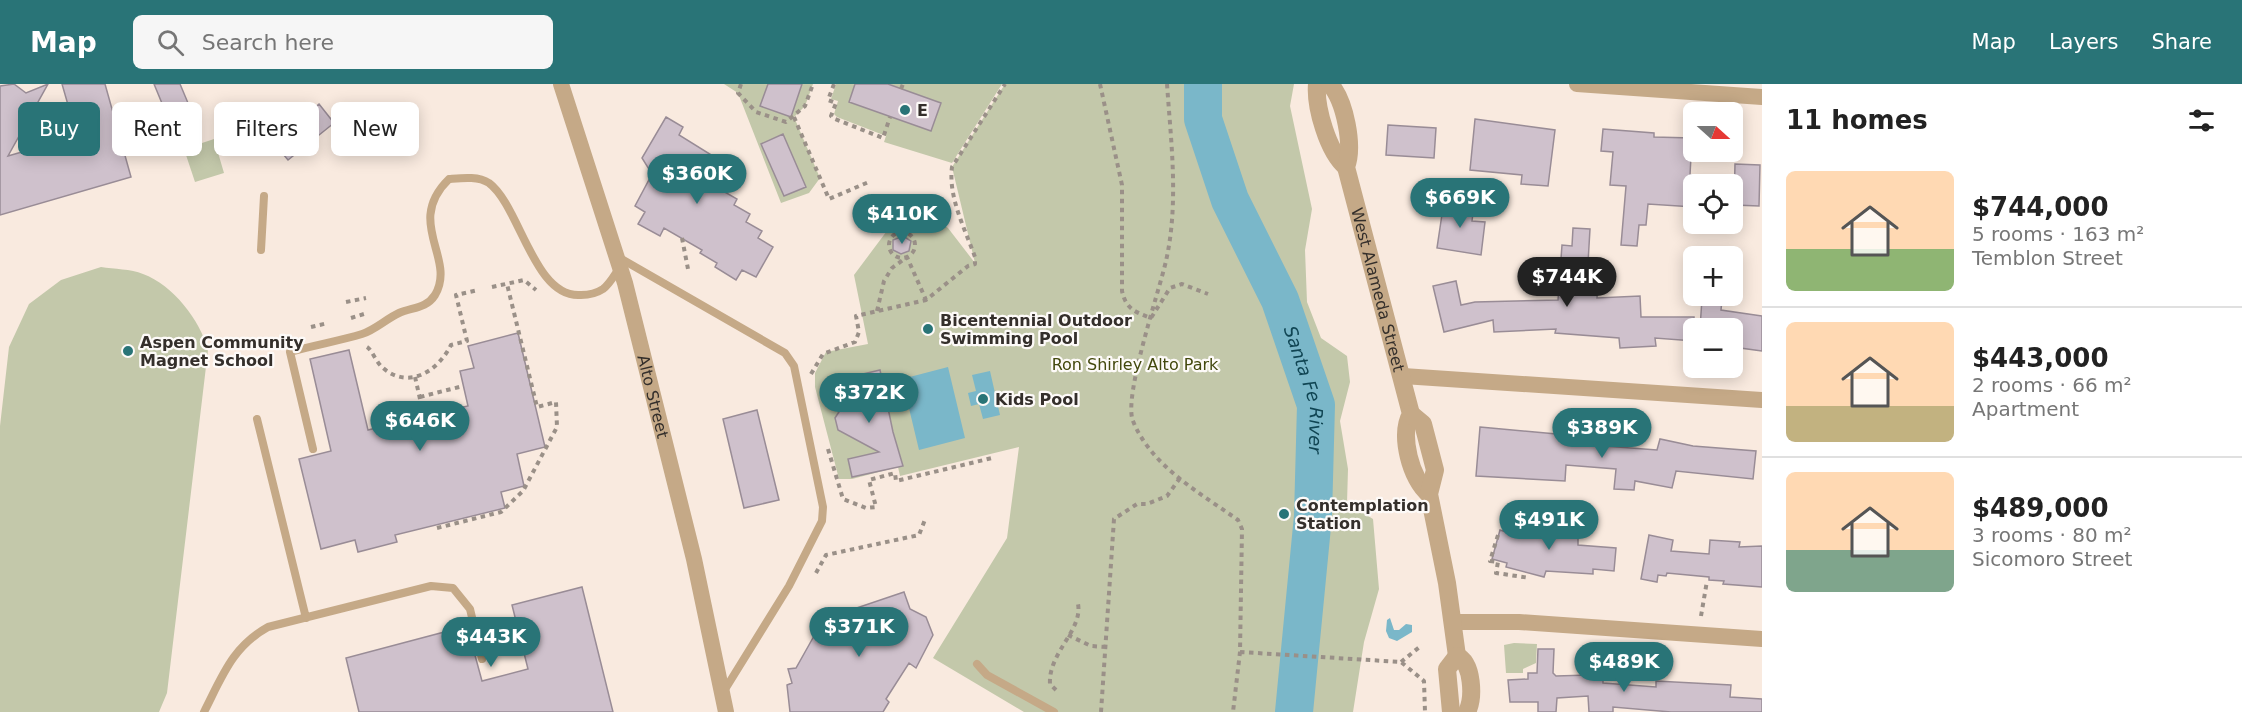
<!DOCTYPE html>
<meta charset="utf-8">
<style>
:root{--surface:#fff;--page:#f6f6f6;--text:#222;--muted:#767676;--line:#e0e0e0;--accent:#297477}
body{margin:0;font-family:"DejaVu Sans",sans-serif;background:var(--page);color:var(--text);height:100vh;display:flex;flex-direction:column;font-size:22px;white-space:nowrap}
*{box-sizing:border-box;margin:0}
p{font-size:20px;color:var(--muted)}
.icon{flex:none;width:33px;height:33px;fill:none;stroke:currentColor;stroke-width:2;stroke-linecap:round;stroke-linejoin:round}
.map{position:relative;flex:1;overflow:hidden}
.side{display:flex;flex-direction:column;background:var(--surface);width:480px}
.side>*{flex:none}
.hud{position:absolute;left:18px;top:18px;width:570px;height:54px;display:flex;gap:12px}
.needle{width:39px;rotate:111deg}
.buttons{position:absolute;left:1683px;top:18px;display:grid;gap:12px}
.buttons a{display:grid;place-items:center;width:60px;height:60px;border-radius:9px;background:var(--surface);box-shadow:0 3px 15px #0003;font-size:30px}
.price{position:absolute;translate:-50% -51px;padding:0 14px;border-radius:21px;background:var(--accent);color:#fff;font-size:20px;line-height:39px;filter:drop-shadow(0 2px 3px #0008)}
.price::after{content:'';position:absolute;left:50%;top:36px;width:18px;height:14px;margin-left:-9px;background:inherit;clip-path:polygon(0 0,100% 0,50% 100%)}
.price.selected{background:#222;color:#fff}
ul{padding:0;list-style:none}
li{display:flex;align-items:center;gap:18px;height:150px;padding:0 24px}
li+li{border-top:2px solid var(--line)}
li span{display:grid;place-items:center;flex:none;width:168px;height:120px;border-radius:9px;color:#555}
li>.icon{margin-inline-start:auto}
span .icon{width:72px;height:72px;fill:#fffc;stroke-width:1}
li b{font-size:26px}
h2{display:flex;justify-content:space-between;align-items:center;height:72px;padding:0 24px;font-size:26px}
.chip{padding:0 21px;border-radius:9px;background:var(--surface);box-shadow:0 3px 15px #0003;font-size:21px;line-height:54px}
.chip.selected{background:var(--accent);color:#fff}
header{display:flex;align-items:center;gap:36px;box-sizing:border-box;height:84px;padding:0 30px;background:var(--accent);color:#fff}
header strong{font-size:28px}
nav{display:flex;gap:33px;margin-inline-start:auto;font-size:21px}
.search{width:420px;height:54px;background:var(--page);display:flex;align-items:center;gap:15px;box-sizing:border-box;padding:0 21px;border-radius:9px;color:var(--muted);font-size:22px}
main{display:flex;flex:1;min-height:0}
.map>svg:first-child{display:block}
.green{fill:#c3c8aa}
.water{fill:#7ab7c9}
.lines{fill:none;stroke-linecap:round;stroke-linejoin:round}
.river{stroke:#7ab7c9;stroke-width:38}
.building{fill:#cfc1cc;stroke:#998c96;stroke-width:1.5}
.path{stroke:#9a9088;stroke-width:4;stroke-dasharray:4.5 4.5;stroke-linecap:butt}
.service{stroke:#c5a987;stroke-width:8}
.minor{stroke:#c5a987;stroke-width:16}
.tertiary{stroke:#c5a987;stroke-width:18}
.poi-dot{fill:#297477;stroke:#fdfaf8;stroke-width:2}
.labels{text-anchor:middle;stroke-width:4.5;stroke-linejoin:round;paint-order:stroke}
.poi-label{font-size:16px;font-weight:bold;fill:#342f2b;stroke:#fdfaf8;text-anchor:start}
.street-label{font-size:16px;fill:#342f2b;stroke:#fdfaf8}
.park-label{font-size:16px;fill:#42480d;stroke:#fdfaf8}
.water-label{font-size:18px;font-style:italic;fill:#104553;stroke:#fdfaf8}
</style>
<header>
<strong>Map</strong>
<div class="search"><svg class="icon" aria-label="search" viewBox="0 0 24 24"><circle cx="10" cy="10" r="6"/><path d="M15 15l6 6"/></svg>Search here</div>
<nav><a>Map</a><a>Layers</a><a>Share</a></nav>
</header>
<main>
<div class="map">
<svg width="1762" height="628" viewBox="0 0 1762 628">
<rect width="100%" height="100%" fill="#f9eadf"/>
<path class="green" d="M 724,0 L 813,0 L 805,22 L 794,33 L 820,94 L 809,109 L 781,119 L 738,9 Z
M 836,0 L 855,0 L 849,18 L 931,47 L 941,19 L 888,0 L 1002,0 L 952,79 L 884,58 L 886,52 L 837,33 L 834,30 L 838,17 L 831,15 Z
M 1005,0 L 1294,0 L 1290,22 L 1312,125 L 1305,166 L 1307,218 L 1321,254 L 1347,272 L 1350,298 L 1340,337 L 1348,385 L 1347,419 L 1373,435 L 1379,505 L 1364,558 L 1353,628 L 1024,628 L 933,574 L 1007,454 L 1019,363 L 900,392 L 898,383 L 852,395 L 839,395 L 815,303 L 815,289 L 826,268 L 868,260 L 854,191 L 910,116 L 948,144 L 975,179 L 952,83 Z
M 214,55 L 224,89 L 195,98 L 184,65 Z
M 101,183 C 114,185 131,185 143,190 C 173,201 200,236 208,266 L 167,609 L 159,628 L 0,628 L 0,342 L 9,263 L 29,220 L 61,196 Z
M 1514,559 L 1537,560 L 1536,579 L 1523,585 L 1523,589 L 1506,589 L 1504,561 Z"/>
<path class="water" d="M 948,283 L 965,354 L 919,366 L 902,295 Z
M 990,287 L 1000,331 L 983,335 L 979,320 L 971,322 L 968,309 L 976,307 L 972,291 Z
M 1390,534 L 1394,546 L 1399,546 L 1406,540 L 1412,541 L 1412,548 L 1397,557 L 1389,554 L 1386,547 L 1387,536 Z"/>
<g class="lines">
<path class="river" id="s1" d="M 1203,0 L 1203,35 L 1230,116 L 1280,216 L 1316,321 L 1313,432 L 1294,628"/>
</g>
<path class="building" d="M 14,0 L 26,9 L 48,0 L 8,72 L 77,52 L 62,0 L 105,0 L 131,93 L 0,131 L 0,2 Z
M 154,0 L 180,0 L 188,19 L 166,29 Z
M 768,0 L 802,0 L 791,33 L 760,22 Z
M 855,0 L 888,0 L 941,19 L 931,47 L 849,18 Z
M 319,20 L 334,39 L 288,76 L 273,58 Z
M 666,33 L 683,43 L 679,51 L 713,72 L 705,85 L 721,95 L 716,103 L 737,115 L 734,121 L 750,130 L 746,138 L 762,147 L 758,154 L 773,163 L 756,193 L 742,186 L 736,196 L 715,183 L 717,179 L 700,169 L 702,166 L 664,144 L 660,152 L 638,140 L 645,128 L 635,122 L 652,90 L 642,74 Z
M 1475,35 L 1555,46 L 1548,102 L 1521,100 L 1522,91 L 1470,86 Z
M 1388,41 L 1436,44 L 1434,74 L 1386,71 Z
M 1603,45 L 1654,49 L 1654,53 L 1692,54 L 1690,91 L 1694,91 L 1694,123 L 1648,120 L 1646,141 L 1639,141 L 1637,162 L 1621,161 L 1626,102 L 1610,101 L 1613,68 L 1601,67 Z
M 783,50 L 806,103 L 784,112 L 761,60 Z
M 1735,80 L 1760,81 L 1759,122 L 1734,121 Z
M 1444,117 L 1474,121 L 1472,137 L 1485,138 L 1481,171 L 1437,164 Z
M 1573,144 L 1590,145 L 1587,196 L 1598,197 L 1597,214 L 1640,212 L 1641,233 L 1694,233 L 1694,257 L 1655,254 L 1656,262 L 1620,264 L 1619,254 L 1555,249 L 1556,245 L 1494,248 L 1493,236 L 1444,248 L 1433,202 L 1456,197 L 1461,221 L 1475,218 L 1558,216 L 1562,161 L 1572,162 Z
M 903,152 L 911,157 L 909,167 L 901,170 L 893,166 L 893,156 Z
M 1702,215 L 1722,216 L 1721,226 L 1762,232 L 1762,267 L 1733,263 L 1735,244 L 1700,244 Z
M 518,249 L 545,363 L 517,370 L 524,402 L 501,408 L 505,424 L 395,451 L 397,458 L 358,468 L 355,456 L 321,465 L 299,375 L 331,367 L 310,275 L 349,266 L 368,346 L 411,335 L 410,331 L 436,325 L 436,329 L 468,322 L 460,287 L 474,284 L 468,262 Z
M 880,286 L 893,348 L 903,382 L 852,393 L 848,375 L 879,368 L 838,346 L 835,334 L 846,317 L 842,295 Z
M 757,326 L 779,416 L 744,424 L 723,335 Z
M 1480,343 L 1578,352 L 1578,360 L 1657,366 L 1660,355 L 1693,362 L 1756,367 L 1753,395 L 1676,387 L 1672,404 L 1635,397 L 1634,406 L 1614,405 L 1616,385 L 1566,381 L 1565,397 L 1476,392 Z
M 1510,432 L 1552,444 L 1551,449 L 1578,451 L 1578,461 L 1616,464 L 1614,487 L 1593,485 L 1593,490 L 1546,487 L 1544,493 L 1506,483 L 1507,479 L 1492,475 L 1500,446 L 1506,448 Z
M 1649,451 L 1673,456 L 1671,467 L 1709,470 L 1710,456 L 1740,458 L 1739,463 L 1762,462 L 1762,503 L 1723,500 L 1724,497 L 1709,496 L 1709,493 L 1667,489 L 1666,492 L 1658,491 L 1657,498 L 1641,495 Z
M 582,503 L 613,628 L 359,628 L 346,574 L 467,542 L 482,597 L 528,585 L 512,521 Z
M 904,508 L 910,525 L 926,533 L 933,551 L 916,584 L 909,579 L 886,615 L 889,618 L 883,628 L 790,628 L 787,601 L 792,599 L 788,585 L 796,584 L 814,552 L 812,543 L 828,539 L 827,534 Z
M 1538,565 L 1554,565 L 1553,589 L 1556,592 L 1589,591 L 1589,593 L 1603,592 L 1603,599 L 1656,603 L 1656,597 L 1731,601 L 1730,613 L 1762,615 L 1762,628 L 1671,628 L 1613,623 L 1613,628 L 1589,628 L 1588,612 L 1557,614 L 1556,628 L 1538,628 L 1538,618 L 1510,618 L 1508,596 L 1528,595 L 1528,589 L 1537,589 Z"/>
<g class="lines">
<path class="path" d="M 741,0 L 738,9 L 756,28 L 786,38 L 805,22 L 813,0
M 834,0 L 828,16 L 836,19 L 831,32 L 835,35 L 883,54 L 890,33
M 1100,0 L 1122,101 L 1122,207 C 1126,225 1135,228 1151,234 L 1170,204 L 1182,200 L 1208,210
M 1167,0 C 1171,58 1179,119 1166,177 C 1159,208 1123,313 1133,337 C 1151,382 1200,409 1238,436 L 1242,445 L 1240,568 L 1233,628
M 901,5 L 903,0
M 794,33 L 829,115 L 871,97
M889 161a13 13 0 1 1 26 0a13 13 0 1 1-26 0Z
M 682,154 L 688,185
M 492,203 L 524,196 L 536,206
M 346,218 L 366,214
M 877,227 L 884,197 L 892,184 L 907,173 L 926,216
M 351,234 L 364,230
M 311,243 L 328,239
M 367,263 C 372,266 376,278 383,284 C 409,306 438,287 451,261 L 467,257 L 456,211 L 478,206
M 811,290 L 823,270 L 855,258 L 859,248 L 856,232 L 926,216 L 968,182 L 975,180 L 975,173 C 965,145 948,113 952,83 L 1005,0
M 415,293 L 423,328
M 420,313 L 463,302
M 828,365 L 843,415 L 866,424 L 876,423 L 869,396 L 895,389 L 896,397 L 992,374
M 437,444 L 501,428 L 523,407 L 557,343 L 556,318 L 537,323 L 507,200
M 1498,451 L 1490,477 L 1498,478 L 1496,489 L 1530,494
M 816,489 L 826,471 L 919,451 L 926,433
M 1701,532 L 1707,497
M 1068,551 L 1091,562 L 1106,563
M 1240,568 L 1401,578 L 1424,597 L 1425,628
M 1401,578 L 1422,561
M 1056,606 L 1050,600 C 1048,569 1083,546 1078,520
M 1101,628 L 1114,435 L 1137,420 L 1147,420 L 1167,412 L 1180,394"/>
<path class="service" d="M 261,166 L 264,112
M 618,173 L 785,269 L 794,282 L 823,423 L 822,437 L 789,502 L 724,607
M 257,335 L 306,534
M 313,365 L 290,268 C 314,261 339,257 362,250 C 375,246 386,235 399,229 C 412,223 426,225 435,211 C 457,174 404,139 449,95 C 462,94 478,92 489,99 C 520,122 534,215 581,211 C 588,211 597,209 603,205 C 610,200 615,190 620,183
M 977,580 L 987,591 L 1054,628
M 204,628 C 222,593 232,563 268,543 L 431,502 L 453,504 L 470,525 L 482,575"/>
<g class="minor">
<path id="s2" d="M 561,0 L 625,199 L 694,475 L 726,628"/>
<path d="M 1577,0 L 1762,13"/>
<path d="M 1403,292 L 1762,316"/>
<path d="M 1453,538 L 1519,538 L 1762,555"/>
</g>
<g class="tertiary">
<path d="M 1317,0 C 1315,23 1328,68 1346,83"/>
<path id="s3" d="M 1330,0 C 1345,17 1354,62 1346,83 L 1411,330 C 1399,351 1411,396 1429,410"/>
<path d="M 1411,330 L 1423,340 L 1435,386 L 1429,410 L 1447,499 L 1457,572"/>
<path d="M 1457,572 C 1473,579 1474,614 1467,628"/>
<path d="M 1451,628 L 1447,585 L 1457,572"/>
</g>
</g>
<g class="poi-dot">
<circle cx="905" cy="26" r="6"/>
<circle cx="928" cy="245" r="6"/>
<circle cx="128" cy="267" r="6"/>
<circle cx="983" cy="315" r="6"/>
<circle cx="1284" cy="430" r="6"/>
</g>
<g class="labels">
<g class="poi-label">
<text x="917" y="32">E</text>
<text x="940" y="242">Bicentennial Outdoor<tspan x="940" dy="18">Swimming Pool</tspan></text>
<text x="140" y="264">Aspen Community<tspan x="140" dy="18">Magnet School</tspan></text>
<text x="995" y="321">Kids Pool</text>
<text x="1296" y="427">Contemplation<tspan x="1296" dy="18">Station</tspan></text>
</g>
<g class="street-label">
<text dy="6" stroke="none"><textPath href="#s3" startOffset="214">West Alameda Street</textPath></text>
<text dy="6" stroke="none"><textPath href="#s2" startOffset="326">Alto Street</textPath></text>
</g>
<g class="park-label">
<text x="1135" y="286">Ron Shirley Alto Park</text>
</g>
<g class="water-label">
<text dy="6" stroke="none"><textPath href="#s1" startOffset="326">Santa Fe River</textPath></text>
</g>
</g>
</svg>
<div class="buttons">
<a><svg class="needle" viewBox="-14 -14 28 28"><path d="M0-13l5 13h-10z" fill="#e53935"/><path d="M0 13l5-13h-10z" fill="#767676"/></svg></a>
<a><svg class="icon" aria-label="locate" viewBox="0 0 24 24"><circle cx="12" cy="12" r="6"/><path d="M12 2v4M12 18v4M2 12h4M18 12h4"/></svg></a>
<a>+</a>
<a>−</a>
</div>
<b class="price" style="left:697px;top:121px">$360K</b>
<b class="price" style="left:1460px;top:145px">$669K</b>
<b class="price" style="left:902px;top:161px">$410K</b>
<b class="price selected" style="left:1567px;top:224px">$744K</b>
<b class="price" style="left:869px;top:340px">$372K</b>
<b class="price" style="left:420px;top:368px">$646K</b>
<b class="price" style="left:1602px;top:375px">$389K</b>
<b class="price" style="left:1549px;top:467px">$491K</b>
<b class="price" style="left:859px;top:574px">$371K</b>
<b class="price" style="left:491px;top:584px">$443K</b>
<b class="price" style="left:1624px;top:609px">$489K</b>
<div class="hud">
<a class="chip selected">Buy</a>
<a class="chip">Rent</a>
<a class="chip">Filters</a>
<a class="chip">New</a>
</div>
</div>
<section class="side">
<h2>11 homes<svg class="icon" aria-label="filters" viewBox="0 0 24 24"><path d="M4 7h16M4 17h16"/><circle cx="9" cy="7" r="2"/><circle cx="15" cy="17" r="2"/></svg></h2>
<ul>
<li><span style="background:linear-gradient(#ffd9b3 65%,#8fb573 0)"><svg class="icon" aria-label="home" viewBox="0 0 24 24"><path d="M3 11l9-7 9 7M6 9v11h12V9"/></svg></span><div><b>$744,000</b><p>5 rooms · 163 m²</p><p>Temblon Street</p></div></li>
<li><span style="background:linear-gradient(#ffd9b3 70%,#c2b280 0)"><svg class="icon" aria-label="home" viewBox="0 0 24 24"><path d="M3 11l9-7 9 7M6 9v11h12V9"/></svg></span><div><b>$443,000</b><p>2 rooms · 66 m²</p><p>Apartment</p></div></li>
<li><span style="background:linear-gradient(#ffd9b3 65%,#7fa58c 0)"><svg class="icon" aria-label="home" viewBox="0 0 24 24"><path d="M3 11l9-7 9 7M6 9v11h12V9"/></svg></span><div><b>$489,000</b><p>3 rooms · 80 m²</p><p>Sicomoro Street</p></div></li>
</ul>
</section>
</main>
